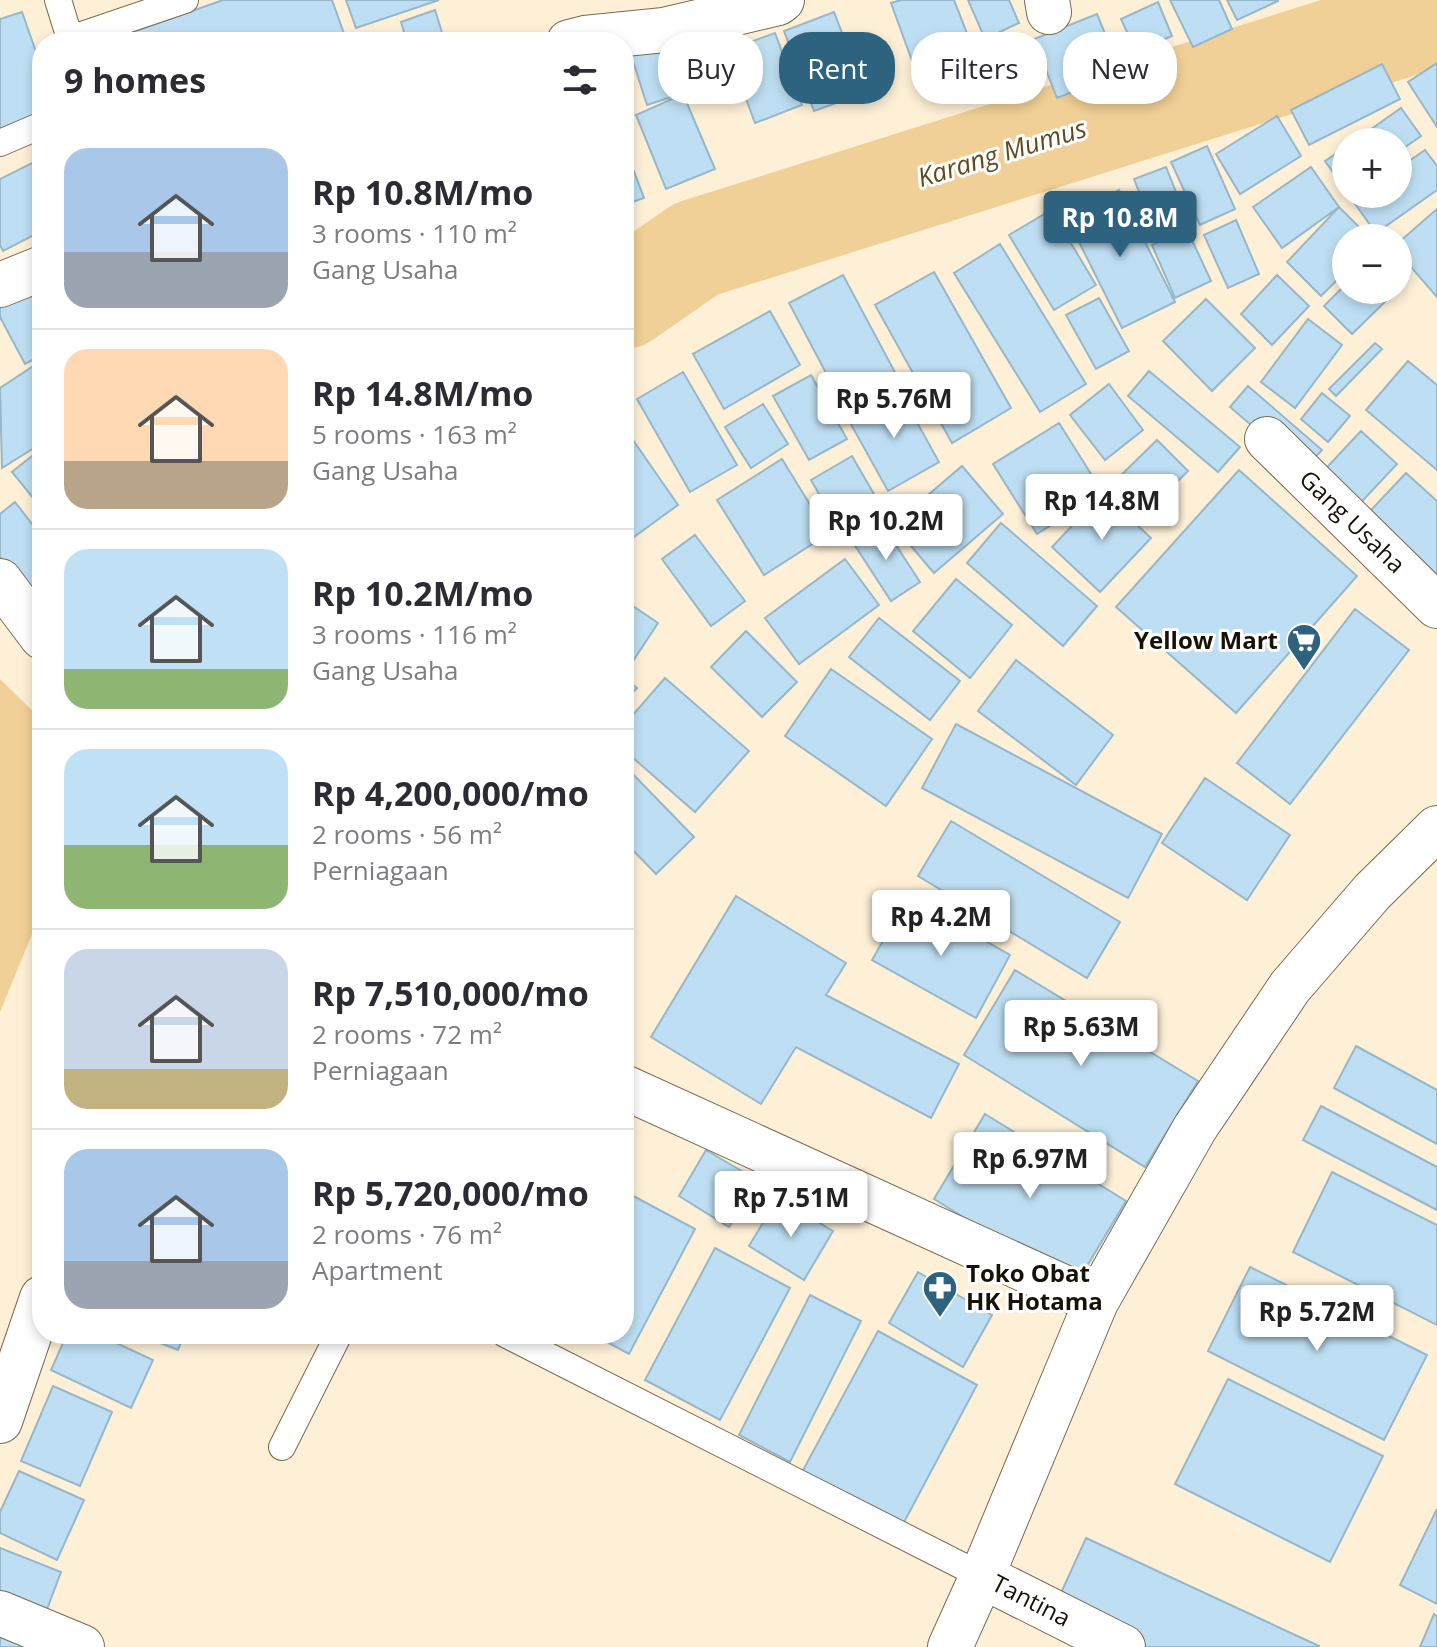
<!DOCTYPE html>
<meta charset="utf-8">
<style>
:root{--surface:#fff;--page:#f2f2f3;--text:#2b2b33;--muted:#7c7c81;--line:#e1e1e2;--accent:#2e637f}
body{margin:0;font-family:"Open Sans",sans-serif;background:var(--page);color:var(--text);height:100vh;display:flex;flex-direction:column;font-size:30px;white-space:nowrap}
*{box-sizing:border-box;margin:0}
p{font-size:26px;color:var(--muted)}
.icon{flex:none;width:44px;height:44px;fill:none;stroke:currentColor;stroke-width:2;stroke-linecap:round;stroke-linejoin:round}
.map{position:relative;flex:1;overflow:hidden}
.drawer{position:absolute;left:32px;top:32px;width:602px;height:1312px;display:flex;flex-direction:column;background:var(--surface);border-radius:32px;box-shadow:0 4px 12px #0003}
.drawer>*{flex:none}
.guide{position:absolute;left:658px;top:32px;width:658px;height:72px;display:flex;gap:16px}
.controls{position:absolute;left:1332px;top:128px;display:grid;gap:16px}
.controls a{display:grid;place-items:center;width:80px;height:80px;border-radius:50%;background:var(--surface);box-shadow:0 4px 12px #0003;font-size:40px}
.price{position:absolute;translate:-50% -68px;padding:0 18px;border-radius:8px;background:#fff;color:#222;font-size:26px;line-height:52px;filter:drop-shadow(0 2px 4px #0008)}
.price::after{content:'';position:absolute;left:50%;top:48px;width:24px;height:18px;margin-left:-12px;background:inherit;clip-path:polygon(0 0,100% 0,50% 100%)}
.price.current{background:var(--accent);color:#fff}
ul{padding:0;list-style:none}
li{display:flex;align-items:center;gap:24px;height:200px;padding:0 32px}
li+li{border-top:2px solid var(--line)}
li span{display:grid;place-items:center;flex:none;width:224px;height:160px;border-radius:24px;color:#555}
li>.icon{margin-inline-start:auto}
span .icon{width:96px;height:96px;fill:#fffc;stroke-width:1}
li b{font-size:34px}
h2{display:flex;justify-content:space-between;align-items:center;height:96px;padding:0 32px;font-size:34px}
.tag{padding:0 28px;border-radius:32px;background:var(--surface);box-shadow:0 4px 12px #0003;font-size:28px;line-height:72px}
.tag.current{background:var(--accent);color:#fff}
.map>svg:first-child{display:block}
.water{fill:#f0d096}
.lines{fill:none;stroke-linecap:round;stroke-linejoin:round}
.river{stroke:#f0d096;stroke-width:100}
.building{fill:#bedff3;stroke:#96b7ca;stroke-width:2}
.lane-casing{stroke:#796a4f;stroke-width:28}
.street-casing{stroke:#796a4f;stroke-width:46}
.secondary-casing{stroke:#796a4f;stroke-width:46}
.lane{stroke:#fff;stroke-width:26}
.street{stroke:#fff;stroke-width:44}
.secondary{stroke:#fff;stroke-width:44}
.labels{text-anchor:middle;stroke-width:6;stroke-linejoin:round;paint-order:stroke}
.street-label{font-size:24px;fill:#171106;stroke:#fff}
.poi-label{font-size:24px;font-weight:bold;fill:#171106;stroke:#fff;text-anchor:end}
.water-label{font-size:26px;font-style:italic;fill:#60491d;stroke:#fff}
</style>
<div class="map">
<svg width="1437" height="1647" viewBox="0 0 1437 1647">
<rect width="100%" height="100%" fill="#fef0d7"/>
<path class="water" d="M 0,679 L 42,720 L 42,910 L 0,1012 Z"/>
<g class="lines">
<path class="river" d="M 624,299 L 696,249 L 1437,16"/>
</g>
<path class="building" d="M 223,0 L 332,0 L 347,42 L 104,42 Z
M 346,0 L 439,0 L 356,28 Z
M 901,0 L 954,0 L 977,59 L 919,80 L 891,3 Z
M 968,0 L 1009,0 L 1019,23 L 985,39 Z
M 1170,0 L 1219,0 L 1232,29 L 1193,47 Z
M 1227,0 L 1278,0 L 1278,1 L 1237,20 Z
M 1158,2 L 1172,36 L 1136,52 L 1121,19 Z
M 435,10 L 445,42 L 407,42 L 401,22 Z
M 22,12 L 42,69 L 42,119 L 0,134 L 0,19 Z
M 834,12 L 865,93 L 814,111 L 784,31 Z
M 1097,14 L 1121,73 L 1057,98 L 1034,39 Z
M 775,33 L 802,105 L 755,123 L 728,50 Z
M 689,36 L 705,86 L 647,105 L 631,55 Z
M 1437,63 L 1437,127 L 1408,82 Z
M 1382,64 L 1400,99 L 1309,145 L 1291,110 Z
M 683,94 L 715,169 L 666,189 L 636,115 Z
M 1401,108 L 1421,136 L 1398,152 L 1398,142 L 1353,142 Z
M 1277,116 L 1301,156 L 1240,194 L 1216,154 Z
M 624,145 L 644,198 L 624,205 Z
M 1207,146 L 1235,209 L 1200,225 L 1171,162 Z
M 1346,147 L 1346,188 L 1345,189 L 1325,161 Z
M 1425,150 L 1437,166 L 1437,190 L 1376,233 L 1353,201 L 1363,194 L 1398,194 L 1398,169 Z
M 42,158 L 42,231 L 3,251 L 0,245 L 0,179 Z
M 1166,167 L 1184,212 L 1152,225 L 1134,179 Z
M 1311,167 L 1339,207 L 1282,248 L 1253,207 Z
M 1119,190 L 1175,302 L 1122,328 L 1066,216 Z
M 1339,207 L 1370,238 L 1346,238 L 1346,271 L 1321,296 L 1287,262 Z
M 1437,209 L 1437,297 L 1398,252 L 1398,243 Z
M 1051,210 L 1096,285 L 1054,310 L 1009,235 Z
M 1236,220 L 1259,274 L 1228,288 L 1204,235 Z
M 1187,229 L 1211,281 L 1175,298 L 1152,245 Z
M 1000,244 L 1086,384 L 1040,412 L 954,273 Z
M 1398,271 L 1407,280 L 1398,289 Z
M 934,272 L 1011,408 L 952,443 L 875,305 Z
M 843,275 L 898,378 L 844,407 L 789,303 Z
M 1277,275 L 1309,306 L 1272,345 L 1241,314 Z
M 1346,284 L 1346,290 L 1397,290 L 1352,334 L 1324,306 Z
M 26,285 L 42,316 L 42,355 L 25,364 L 0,317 L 0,299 Z
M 1099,298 L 1129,351 L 1096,369 L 1066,315 Z
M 1206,299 L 1255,348 L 1212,391 L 1163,341 Z
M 770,311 L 800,365 L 724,409 L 693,354 Z
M 1308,319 L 1342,345 L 1295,408 L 1261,382 Z
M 1375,343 L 1382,349 L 1336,396 L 1329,389 Z
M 1408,361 L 1437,385 L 1437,470 L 1366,410 Z
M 35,365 L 42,377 L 42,443 L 2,468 L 0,388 Z
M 1149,371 L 1240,447 L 1218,472 L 1128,396 Z
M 683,372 L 737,465 L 690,492 L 637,399 Z
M 811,375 L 847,439 L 809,460 L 773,396 Z
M 1109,384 L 1143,430 L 1105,460 L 1070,415 Z
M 1248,386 L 1322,450 L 1303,470 L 1230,407 Z
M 899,390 L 939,462 L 888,491 L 848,419 Z
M 1322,393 L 1350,416 L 1328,442 L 1301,419 Z
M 763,404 L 788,444 L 751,468 L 725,427 Z
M 1059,423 L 1103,493 L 1037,534 L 993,464 Z
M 624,427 L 678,505 L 631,539 L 624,529 Z
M 1361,431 L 1397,464 L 1351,513 L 1316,479 Z
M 1157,440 L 1188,471 L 1144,515 L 1112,484 Z
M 42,448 L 42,509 L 12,472 Z
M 852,456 L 875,496 L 834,520 L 811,480 Z
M 782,459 L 828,534 L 764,575 L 717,500 Z
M 962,466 L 1003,514 L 934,573 L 893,525 Z
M 1239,470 L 1357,576 L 1236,713 L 1116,607 Z
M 1406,473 L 1437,501 L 1437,585 L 1356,526 Z
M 1103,493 L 1151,538 L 1100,592 L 1052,547 Z
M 15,502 L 42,537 L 42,610 L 0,557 L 0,514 Z
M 881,522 L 920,582 L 891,601 L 852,541 Z
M 1001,523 L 1097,606 L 1063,646 L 967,563 Z
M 695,535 L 745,601 L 711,626 L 662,559 Z
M 845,559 L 879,605 L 799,664 L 765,618 Z
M 956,579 L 1012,625 L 970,678 L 913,631 Z
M 624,600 L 658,623 L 633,661 L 624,655 Z
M 1355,609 L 1409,650 L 1290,804 L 1237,763 Z
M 879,618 L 960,681 L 930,720 L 849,657 Z
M 746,631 L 797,682 L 762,717 L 711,667 Z
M 1016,660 L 1113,735 L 1076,785 L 978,711 Z
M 831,669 L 932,739 L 886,806 L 785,736 Z
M 624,677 L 637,688 L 624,702 Z
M 665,678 L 749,751 L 695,812 L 624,750 L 624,725 Z
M 956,724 L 1162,834 L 1128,898 L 922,788 Z
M 624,765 L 694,837 L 656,874 L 624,841 Z
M 1205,778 L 1290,835 L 1247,900 L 1162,843 Z
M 951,821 L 1120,922 L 1087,978 L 918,876 Z
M 736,896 L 846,963 L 826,995 L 959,1064 L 931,1118 L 796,1047 L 761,1104 L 651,1037 Z
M 908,897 L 1010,955 L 976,1018 L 872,960 Z
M 1015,970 L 1198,1081 L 1145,1167 L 964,1055 Z
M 1356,1046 L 1437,1090 L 1437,1144 L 1334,1088 Z
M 1321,1106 L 1437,1167 L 1437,1210 L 1303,1140 Z
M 985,1114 L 1126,1201 L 1075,1286 L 934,1199 Z
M 706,1150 L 757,1180 L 729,1227 L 679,1196 Z
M 1332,1172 L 1437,1225 L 1437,1325 L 1293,1252 Z
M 624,1191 L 695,1229 L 629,1354 L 592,1334 L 624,1334 Z
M 778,1198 L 833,1231 L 804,1280 L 749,1246 Z
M 715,1248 L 790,1288 L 720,1420 L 645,1380 Z
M 1250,1267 L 1427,1355 L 1384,1440 L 1208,1351 Z
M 918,1272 L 992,1315 L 963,1367 L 889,1323 Z
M 810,1295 L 861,1321 L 790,1462 L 739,1435 Z
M 878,1331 L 977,1385 L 902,1526 L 802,1472 Z
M 67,1334 L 97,1334 L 153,1360 L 131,1408 L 51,1370 Z
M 137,1334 L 184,1334 L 178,1350 Z
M 1228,1379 L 1383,1456 L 1330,1562 L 1175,1484 Z
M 53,1386 L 112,1412 L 80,1486 L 21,1461 Z
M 19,1471 L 84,1500 L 57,1560 L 0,1533 L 0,1512 Z
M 1437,1509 L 1437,1604 L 1400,1585 Z
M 1086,1538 L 1319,1646 L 1319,1647 L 1144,1647 L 1055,1606 Z
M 0,1548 L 61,1572 L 44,1617 L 0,1599 Z
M 1434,1614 L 1437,1616 L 1437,1647 L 1420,1647 Z
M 0,1625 L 40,1647 L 0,1647 Z"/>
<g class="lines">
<defs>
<path id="lane" d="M 58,0 L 71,42
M 70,39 L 185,0
M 0,143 L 42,125
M 505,1334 L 982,1576
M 282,1447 L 339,1334"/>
<path id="street" d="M 1047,0 L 1049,12
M 569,42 L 585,38 L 664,30 L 778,3 L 782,0
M 0,285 L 42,268
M 1267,439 L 1437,606
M 0,1421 L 42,1298
M 982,1576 L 1123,1647
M 0,1613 L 82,1647"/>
<path id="secondary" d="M 0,581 L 42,637
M 624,1087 L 1096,1302
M 950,1647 L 982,1576 L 1096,1302 L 1195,1128 L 1290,987 L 1372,892 L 1437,828"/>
</defs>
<use href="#lane" class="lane-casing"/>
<use href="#street" class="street-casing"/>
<use href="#secondary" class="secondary-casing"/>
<use href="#lane" class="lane"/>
<use href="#street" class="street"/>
<use href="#secondary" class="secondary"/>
</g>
<defs>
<symbol id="supermarket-pin" viewBox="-11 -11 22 30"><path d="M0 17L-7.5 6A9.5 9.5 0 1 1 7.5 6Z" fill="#2e637f" stroke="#fff"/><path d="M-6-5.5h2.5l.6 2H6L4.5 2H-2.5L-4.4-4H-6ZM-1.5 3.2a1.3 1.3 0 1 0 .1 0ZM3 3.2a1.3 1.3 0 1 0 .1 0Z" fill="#fff"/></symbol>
<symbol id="pharmacy-pin" viewBox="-11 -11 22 30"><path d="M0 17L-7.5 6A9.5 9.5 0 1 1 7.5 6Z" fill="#2e637f" stroke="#fff"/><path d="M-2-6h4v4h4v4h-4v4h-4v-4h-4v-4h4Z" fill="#fff"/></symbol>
</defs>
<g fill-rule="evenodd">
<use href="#supermarket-pin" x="1284" y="621" width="40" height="54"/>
<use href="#pharmacy-pin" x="920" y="1268" width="40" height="54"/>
</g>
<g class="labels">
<g class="street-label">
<text transform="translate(1352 522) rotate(44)" y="8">Gang Usaha</text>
<text transform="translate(1031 1601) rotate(27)" y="8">Tantina</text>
</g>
<g class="poi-label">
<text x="1278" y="649">Yellow Mart</text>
<text x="966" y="1282" text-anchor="start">Toko Obat<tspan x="966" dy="28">HK Hotama</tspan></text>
</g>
<g class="water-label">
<text transform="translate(1002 153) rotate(-17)" y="9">Karang Mumus</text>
</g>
</g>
</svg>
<div class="controls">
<a>+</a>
<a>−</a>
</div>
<b class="price current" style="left:1120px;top:259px">Rp 10.8M</b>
<b class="price" style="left:894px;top:440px">Rp 5.76M</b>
<b class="price" style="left:1102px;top:542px">Rp 14.8M</b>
<b class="price" style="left:886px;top:562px">Rp 10.2M</b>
<b class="price" style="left:941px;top:958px">Rp 4.2M</b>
<b class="price" style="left:1081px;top:1068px">Rp 5.63M</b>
<b class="price" style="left:1030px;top:1200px">Rp 6.97M</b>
<b class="price" style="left:791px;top:1239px">Rp 7.51M</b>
<b class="price" style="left:1317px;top:1353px">Rp 5.72M</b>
<div class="guide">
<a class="tag">Buy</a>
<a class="tag current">Rent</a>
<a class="tag">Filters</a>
<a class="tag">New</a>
</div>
<section class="drawer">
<h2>9 homes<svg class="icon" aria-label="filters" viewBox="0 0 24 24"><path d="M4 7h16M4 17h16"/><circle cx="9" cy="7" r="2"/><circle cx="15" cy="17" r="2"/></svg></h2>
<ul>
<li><span style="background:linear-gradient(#a9c7e8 65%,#9aa5b1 0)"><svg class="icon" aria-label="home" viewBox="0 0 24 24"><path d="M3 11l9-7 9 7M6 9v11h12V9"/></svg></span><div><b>Rp 10.8M/mo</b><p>3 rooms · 110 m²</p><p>Gang Usaha</p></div></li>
<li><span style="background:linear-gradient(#ffd9b3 70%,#b9a48a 0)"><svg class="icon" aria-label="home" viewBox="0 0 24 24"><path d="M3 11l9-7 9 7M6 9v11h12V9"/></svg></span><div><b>Rp 14.8M/mo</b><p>5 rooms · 163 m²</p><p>Gang Usaha</p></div></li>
<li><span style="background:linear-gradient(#bfe0f5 75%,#8fb573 0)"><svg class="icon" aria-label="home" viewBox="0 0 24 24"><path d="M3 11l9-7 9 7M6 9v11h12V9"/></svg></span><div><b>Rp 10.2M/mo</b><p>3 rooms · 116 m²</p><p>Gang Usaha</p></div></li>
<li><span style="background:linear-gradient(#bfe0f5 60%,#8fb573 0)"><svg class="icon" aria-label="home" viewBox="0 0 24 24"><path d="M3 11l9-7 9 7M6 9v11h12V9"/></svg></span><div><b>Rp 4,200,000/mo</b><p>2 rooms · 56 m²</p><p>Perniagaan</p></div></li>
<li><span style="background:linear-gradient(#c9d6e8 75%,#c2b280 0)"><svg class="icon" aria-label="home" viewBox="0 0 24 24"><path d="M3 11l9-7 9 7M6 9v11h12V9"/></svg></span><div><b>Rp 7,510,000/mo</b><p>2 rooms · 72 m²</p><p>Perniagaan</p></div></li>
<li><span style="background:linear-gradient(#a9c7e8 70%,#9aa5b1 0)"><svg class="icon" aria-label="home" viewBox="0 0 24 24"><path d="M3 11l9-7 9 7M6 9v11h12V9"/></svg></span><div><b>Rp 5,720,000/mo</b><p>2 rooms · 76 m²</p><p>Apartment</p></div></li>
</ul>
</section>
</div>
